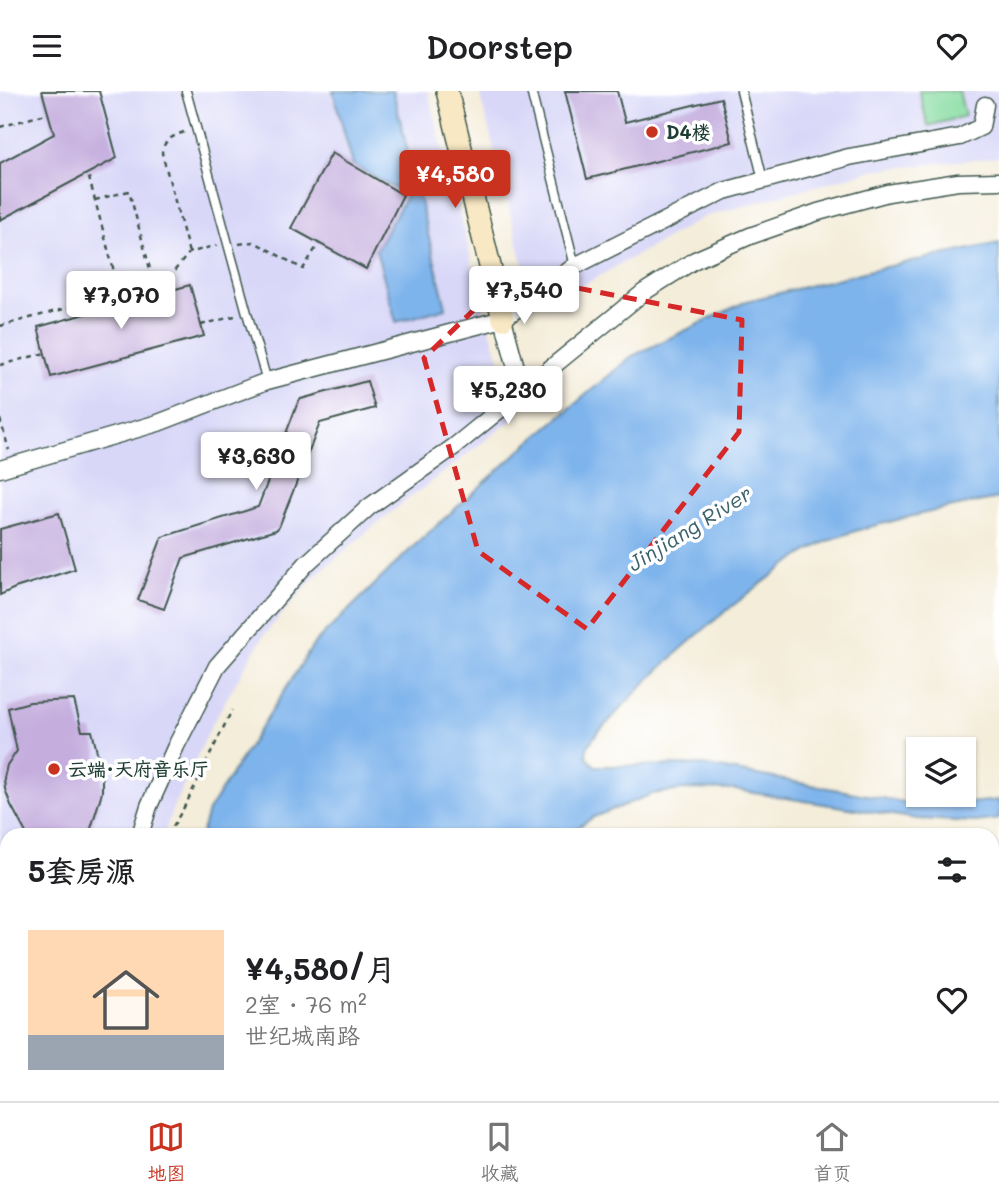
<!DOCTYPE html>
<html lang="zh">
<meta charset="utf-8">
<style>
:root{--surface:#fff;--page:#f2f2f2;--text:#202124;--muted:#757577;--line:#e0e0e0;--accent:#c8321e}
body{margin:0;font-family:Mali,"LXGW WenKai TC",sans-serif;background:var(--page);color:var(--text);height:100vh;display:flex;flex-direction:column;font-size:26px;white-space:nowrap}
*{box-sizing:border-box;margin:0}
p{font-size:23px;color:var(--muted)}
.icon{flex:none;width:38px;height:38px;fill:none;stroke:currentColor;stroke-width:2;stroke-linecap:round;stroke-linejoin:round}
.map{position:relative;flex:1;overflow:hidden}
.panel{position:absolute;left:0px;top:737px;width:999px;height:275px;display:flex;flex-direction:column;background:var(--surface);border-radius:21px 21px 0 0;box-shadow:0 2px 5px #0004}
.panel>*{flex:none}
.tools{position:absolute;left:906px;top:646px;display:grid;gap:14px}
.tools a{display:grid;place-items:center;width:70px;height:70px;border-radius:0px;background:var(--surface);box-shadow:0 2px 5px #0004;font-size:35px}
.price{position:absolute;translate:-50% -60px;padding:0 16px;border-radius:7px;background:#fff;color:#222;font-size:23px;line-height:46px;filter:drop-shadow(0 2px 4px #0008)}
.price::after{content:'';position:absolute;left:50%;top:42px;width:21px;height:16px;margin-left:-10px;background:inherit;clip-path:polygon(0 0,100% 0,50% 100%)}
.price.active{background:var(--accent);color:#fff}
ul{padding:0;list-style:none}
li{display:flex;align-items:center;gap:21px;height:175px;padding:0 28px}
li+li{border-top:2px solid var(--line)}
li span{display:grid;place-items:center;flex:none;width:196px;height:140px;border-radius:0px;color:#555}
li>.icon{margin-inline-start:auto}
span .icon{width:84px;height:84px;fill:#fffc;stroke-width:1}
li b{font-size:30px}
h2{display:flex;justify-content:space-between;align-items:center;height:84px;padding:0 28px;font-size:30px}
header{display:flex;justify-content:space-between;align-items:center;height:91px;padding:0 28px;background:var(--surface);font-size:32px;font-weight:600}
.tab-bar{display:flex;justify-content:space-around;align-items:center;height:98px;border-top:2px solid var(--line);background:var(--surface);font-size:19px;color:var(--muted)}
.tab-bar a{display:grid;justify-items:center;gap:4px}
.tab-bar .active{color:var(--accent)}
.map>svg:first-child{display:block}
.built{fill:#d8d7f8}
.green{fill:#86dca0;stroke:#528c6a;stroke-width:2}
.water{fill:#7eb4ec;stroke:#4e7890;stroke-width:2}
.building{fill:#c5aede}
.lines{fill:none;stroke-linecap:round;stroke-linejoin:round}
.lane-casing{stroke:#3f574d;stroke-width:11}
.street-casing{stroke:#3f574d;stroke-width:19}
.secondary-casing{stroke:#3f574d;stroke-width:24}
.path{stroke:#3f574d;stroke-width:2.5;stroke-dasharray:5 5;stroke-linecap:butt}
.lane{stroke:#fff;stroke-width:8}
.street{stroke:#fff;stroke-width:16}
.secondary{stroke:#f8e8c3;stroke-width:21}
.marked{fill:none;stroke:#d62828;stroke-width:5;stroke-dasharray:14 9;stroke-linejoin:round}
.poi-dot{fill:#c8321e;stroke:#fff;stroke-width:2.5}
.labels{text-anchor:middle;stroke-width:7;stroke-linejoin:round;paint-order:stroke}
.poi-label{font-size:19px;font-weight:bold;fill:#1f3d34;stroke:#fff;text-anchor:start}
.water-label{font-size:21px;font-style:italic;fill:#3c616b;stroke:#fff}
</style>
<header><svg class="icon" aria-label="menu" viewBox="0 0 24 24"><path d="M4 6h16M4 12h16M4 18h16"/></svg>Doorstep<svg class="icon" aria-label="heart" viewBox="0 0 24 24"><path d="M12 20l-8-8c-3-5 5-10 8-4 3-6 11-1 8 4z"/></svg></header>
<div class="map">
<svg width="999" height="1010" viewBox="0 0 999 1010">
<rect width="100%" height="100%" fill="#fff"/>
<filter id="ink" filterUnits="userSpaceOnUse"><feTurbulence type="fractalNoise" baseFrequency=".0143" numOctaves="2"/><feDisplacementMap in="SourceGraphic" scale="14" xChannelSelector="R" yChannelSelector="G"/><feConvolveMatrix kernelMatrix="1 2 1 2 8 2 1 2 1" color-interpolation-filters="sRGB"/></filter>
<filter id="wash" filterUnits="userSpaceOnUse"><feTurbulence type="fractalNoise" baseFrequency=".00686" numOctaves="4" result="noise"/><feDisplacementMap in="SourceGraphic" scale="28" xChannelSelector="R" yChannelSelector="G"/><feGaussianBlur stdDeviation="1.57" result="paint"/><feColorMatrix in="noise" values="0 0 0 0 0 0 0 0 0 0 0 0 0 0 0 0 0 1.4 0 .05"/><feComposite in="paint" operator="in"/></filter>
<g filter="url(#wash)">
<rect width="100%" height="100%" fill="#f4edda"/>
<path class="built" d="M 0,0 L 428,0 L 484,219 L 517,325 L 386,425 L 317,483 L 263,545 L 212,633 L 172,719 L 164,744 L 7,744 L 7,1004 L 78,1005 L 74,1010 L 0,1010 Z
M 479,0 L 998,0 L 999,66 L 873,79 L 704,126 L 548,214 L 524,176 Z"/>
<path class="green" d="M 919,0 L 959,0 L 965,25 L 928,35 Z"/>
<path class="water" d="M 333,0 L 393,0 L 446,217 L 396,231 L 376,159 L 407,104 L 353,74 Z
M 999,152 L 999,407 C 962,414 926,421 889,431 C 869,436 848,441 828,450 C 802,461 780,479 757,496 C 705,535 654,580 610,629 C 603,637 590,647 587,658 C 584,665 590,672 596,675 L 703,674 L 920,714 L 958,713 L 999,709 L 999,728 L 976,731 L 918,728 L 735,699 L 690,698 L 652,703 L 594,726 L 566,744 L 201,744 L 208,720 L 314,553 L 415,454 L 525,355 L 632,265 L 747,210 L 876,178 Z
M 125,1004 L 416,1004 L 416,1005 L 414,1010 L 123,1010 Z"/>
<g id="blocks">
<path class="building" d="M 42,0 L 99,0 L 117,67 L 0,129 L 0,72 L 54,43 Z
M 565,0 L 617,0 L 625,31 L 721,7 L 732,51 L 587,88 Z
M 332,62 L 403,104 L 366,178 L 291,137 Z
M 190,194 L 204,245 L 51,286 L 38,236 Z
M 367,290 L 375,317 L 320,332 L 279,436 L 276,439 L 183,467 L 164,518 L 138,509 L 162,446 L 258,416 L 298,311 L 301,308 Z
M 59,422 L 75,478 L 15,497 L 0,504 L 0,438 Z
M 74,609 L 82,640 L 92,640 L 102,682 L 102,701 L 89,744 L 27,744 L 11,714 L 5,698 L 4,687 L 7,674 L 17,660 L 8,617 L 30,611 Z"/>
</g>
</g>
<g filter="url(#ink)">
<use href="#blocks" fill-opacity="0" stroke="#3f574d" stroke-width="2"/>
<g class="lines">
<defs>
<path id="lane" d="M 186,0 L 247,222 L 267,290
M 531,0 L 575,175
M 741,0 L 763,89"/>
<path id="street" d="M 503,228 L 522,299
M 0,378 L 158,332 L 267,290 L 503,228 L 575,175 L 724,100 L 849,66 L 960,46 L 981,36 L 985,14
M 140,744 L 149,715 L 176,655 L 217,575 L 306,473 L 369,416 L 455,355 L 644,201 L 695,169 L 750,145 L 818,121 L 888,102 L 958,91 L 999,90
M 992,823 L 999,824
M 51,1010 L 54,1004
M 465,1010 L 468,1004"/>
<path id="secondary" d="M 447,0 L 503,228"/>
</defs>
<use href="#lane" class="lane-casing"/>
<use href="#street" class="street-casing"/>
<use href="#secondary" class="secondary-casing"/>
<path class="path" d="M 0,36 L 49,22
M 184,41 C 173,45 163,49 162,62 L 189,162
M 95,109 L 129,100 L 154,193
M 239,153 L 253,151 L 260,154 L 303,178 L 319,152
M 121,202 L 166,190 L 189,162 L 217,154
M 201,234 L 235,225
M 0,235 L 120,203 L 88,83
M 0,274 L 45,262
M 0,328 L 9,359
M 168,744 L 187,711 L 232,619
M 101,1010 L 102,1004"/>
<use href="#lane" class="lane"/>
<use href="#street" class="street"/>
<use href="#secondary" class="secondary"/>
</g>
</g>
<path class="marked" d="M 510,184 L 742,229 L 739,341 L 587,538 L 478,460 L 424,267 Z"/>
<g class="poi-dot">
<circle cx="652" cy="41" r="7"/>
<circle cx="54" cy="678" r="7"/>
</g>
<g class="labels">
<g class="poi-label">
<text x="666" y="48">D4楼</text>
<text x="68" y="685">云端·天府音乐厅</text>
</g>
<g class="water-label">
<text transform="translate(690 438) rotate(-32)" y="7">Jinjiang River</text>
</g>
</g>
</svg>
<div class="tools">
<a><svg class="icon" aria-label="layers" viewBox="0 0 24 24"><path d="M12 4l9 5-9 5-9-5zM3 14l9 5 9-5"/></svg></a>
</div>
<b class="price active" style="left:455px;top:119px">¥4,580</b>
<b class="price" style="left:524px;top:235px">¥7,540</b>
<b class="price" style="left:121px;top:240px">¥7,070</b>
<b class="price" style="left:508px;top:335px">¥5,230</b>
<b class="price" style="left:256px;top:401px">¥3,630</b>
<section class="panel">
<h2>5套房源<svg class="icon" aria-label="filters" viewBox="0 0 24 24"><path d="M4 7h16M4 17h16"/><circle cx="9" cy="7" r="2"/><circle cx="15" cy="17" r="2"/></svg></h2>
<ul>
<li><span style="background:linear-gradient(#ffd9b3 75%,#9aa5b1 0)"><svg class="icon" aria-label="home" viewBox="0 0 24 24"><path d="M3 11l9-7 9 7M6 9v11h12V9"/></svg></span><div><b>¥4,580/月</b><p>2室 · 76 m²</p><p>世纪城南路</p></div><svg class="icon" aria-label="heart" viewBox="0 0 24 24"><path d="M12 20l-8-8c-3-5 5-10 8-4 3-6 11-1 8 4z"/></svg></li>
</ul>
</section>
</div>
<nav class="tab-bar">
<a class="active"><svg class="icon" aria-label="map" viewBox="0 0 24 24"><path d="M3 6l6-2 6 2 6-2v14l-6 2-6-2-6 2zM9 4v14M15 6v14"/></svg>地图</a>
<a><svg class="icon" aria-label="saved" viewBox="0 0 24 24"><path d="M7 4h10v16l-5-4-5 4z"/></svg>收藏</a>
<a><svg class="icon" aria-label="home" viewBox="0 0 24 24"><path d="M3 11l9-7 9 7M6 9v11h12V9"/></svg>首页</a>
</nav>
